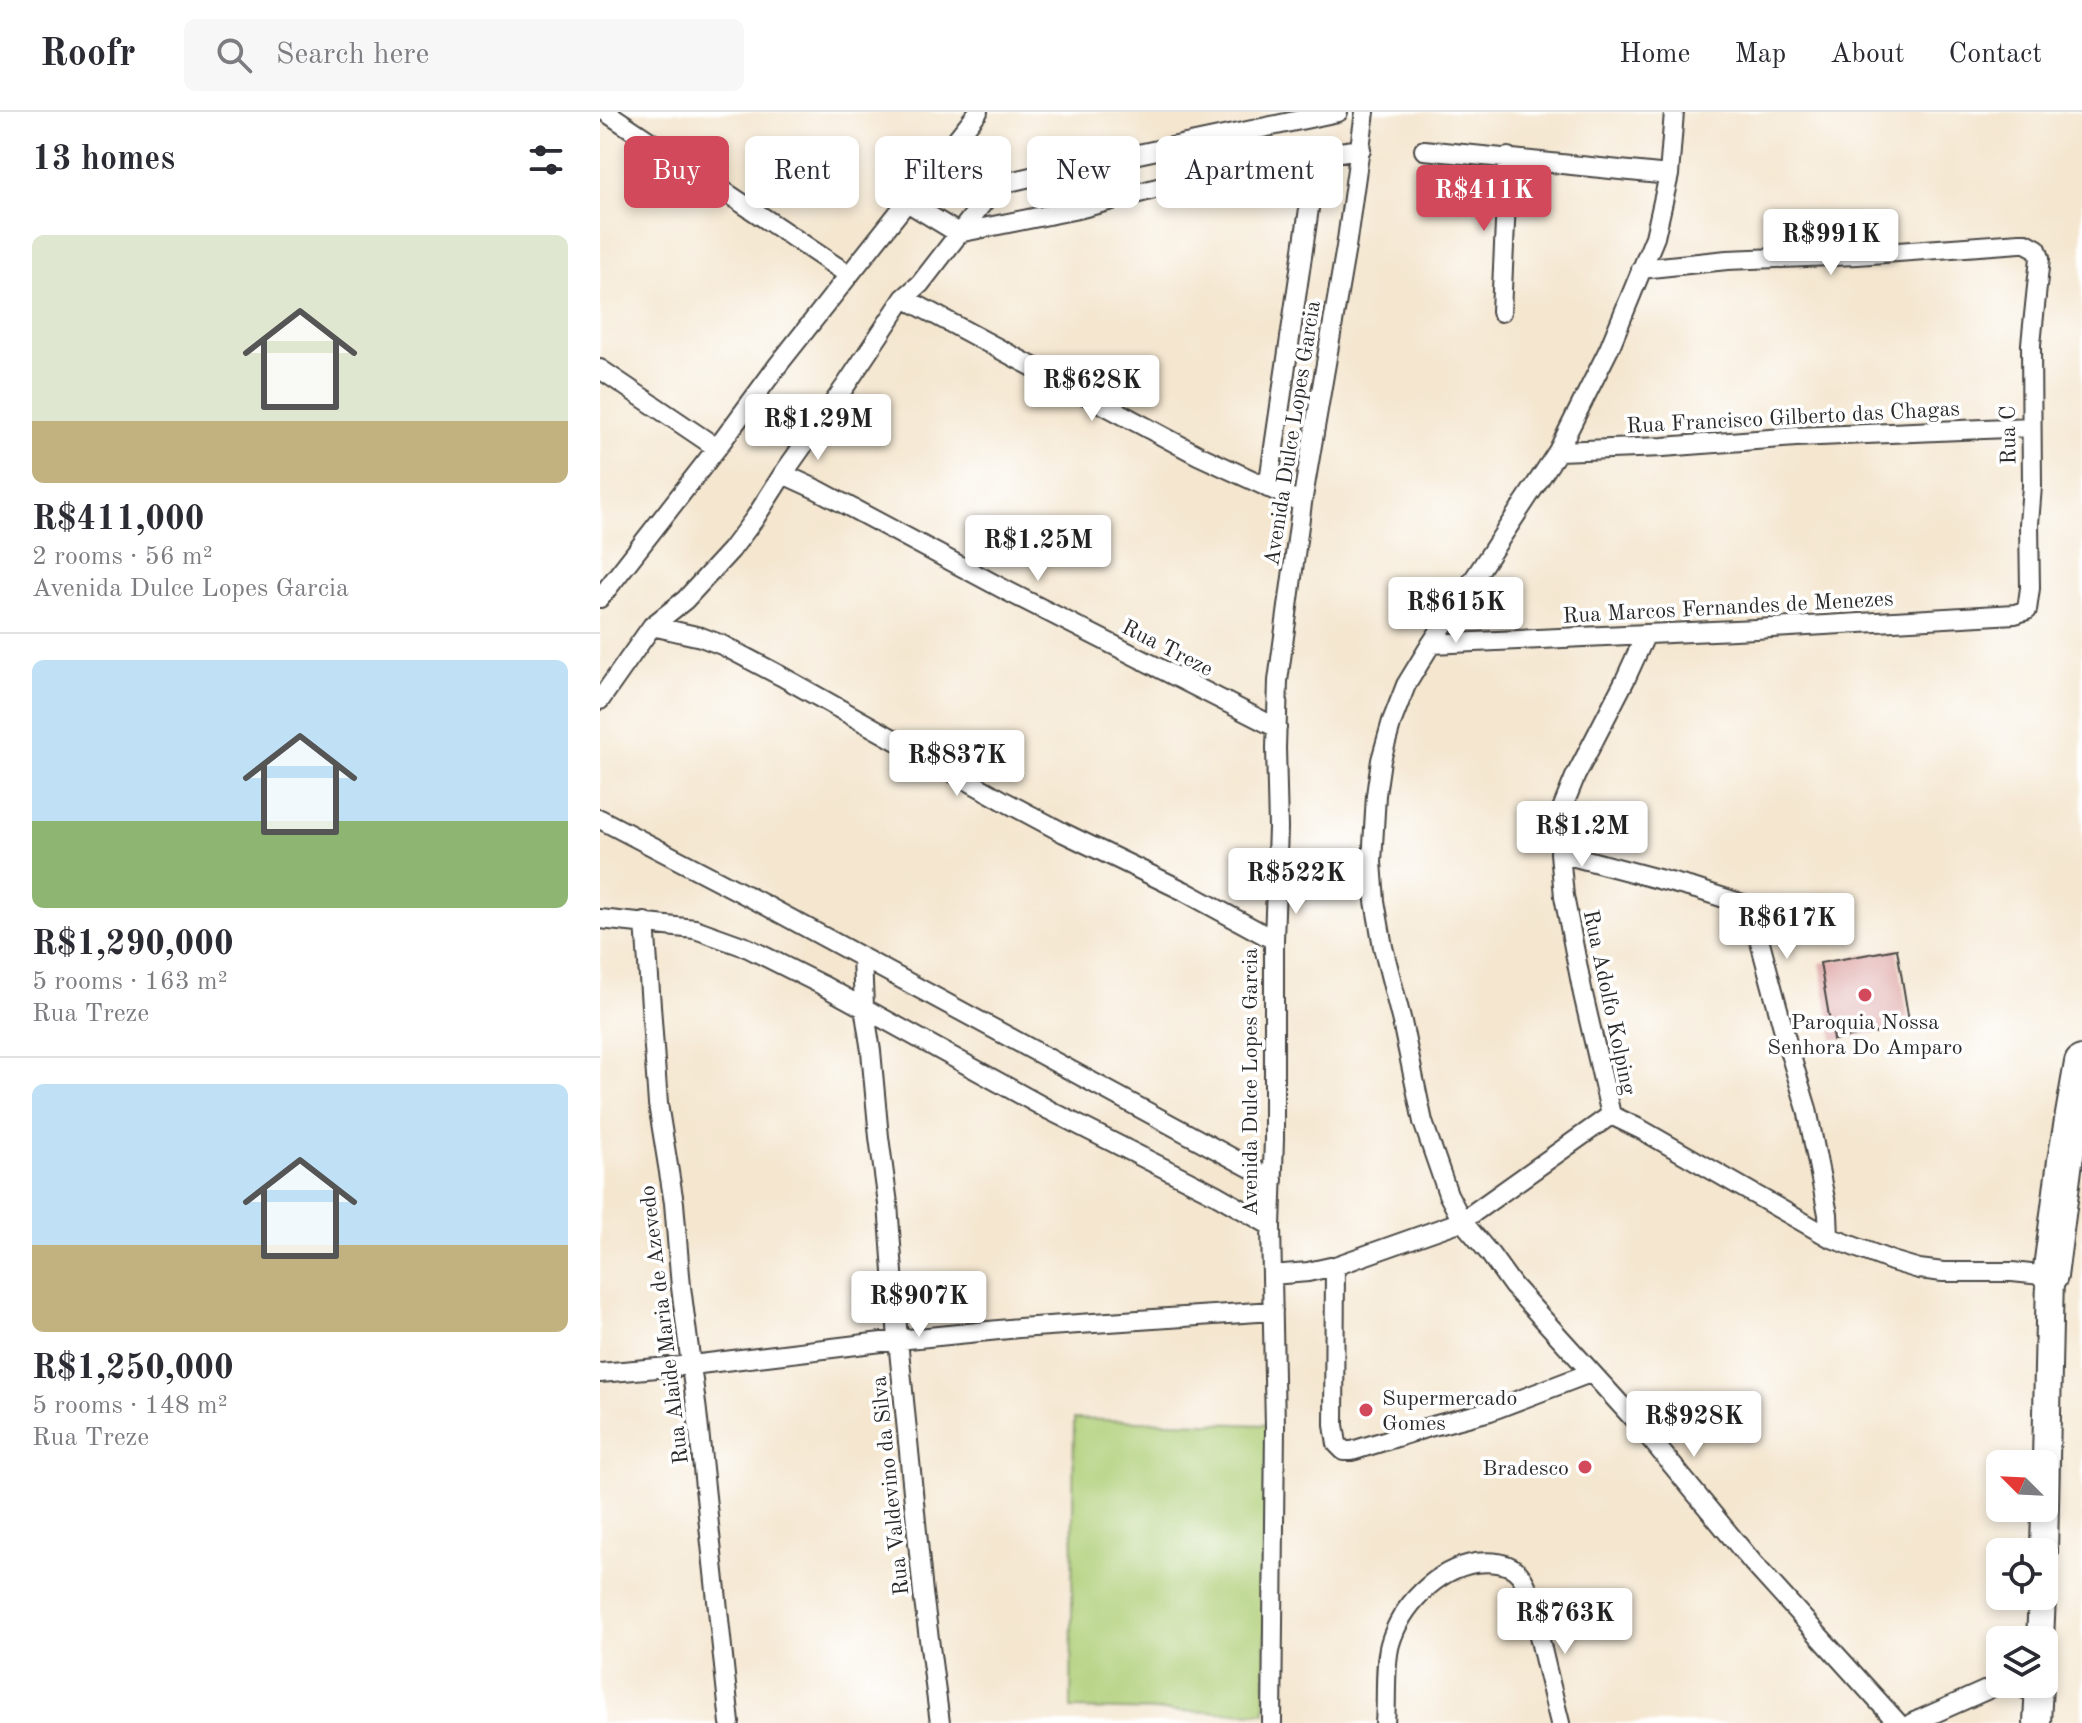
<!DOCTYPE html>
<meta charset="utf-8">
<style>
:root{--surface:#fff;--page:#f7f7f7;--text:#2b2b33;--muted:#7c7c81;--line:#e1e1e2;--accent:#d1495b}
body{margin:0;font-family:"Old Standard TT",serif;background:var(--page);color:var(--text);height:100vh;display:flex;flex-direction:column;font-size:30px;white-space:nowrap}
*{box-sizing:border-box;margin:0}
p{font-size:26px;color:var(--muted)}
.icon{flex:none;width:44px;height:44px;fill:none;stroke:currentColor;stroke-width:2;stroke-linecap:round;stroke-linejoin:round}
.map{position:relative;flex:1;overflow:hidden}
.details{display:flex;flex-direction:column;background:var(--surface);width:600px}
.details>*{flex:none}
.guide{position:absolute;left:24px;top:24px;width:760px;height:72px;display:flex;gap:16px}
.needle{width:52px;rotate:294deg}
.controls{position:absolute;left:1386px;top:1338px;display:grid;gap:16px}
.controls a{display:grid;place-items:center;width:72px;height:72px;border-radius:12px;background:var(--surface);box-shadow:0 4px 12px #0003;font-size:40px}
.price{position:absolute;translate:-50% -68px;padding:0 18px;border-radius:8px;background:#fff;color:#222;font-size:26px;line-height:52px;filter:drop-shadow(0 2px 4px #0008)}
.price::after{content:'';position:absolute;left:50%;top:48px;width:24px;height:18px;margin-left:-12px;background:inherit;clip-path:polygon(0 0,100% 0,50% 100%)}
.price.current{background:var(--accent);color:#fff}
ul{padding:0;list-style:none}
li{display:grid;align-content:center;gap:16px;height:424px;padding:0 32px}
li+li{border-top:2px solid var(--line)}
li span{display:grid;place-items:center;height:248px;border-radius:12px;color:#555}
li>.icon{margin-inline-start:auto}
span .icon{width:144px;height:144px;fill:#fffc;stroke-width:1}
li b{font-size:34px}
h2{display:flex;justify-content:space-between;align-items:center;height:96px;padding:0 32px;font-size:34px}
.chip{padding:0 28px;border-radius:12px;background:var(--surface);box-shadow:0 4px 12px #0003;font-size:28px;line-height:72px}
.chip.current{background:var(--accent);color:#fff}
header{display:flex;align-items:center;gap:48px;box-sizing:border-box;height:112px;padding:0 40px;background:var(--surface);border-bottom:2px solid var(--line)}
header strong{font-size:38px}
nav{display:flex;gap:44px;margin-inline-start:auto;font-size:28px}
.search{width:560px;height:72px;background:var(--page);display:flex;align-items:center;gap:20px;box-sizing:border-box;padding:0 28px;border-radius:12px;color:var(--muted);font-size:30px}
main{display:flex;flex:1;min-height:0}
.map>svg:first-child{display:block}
.green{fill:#adcd75;stroke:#6c7c50;stroke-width:2}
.building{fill:#d89997}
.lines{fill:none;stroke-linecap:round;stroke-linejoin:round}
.street-casing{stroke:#494744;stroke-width:22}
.secondary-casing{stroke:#494744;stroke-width:30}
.highway-casing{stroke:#494744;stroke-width:38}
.street{stroke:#fff;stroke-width:18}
.secondary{stroke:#fff;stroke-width:26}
.highway{stroke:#fff;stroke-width:34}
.poi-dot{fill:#d1495b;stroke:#fff;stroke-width:3}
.labels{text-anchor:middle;stroke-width:7;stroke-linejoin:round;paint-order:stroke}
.street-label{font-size:22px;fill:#2b2b2b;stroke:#fff}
.poi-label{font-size:22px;fill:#2b2b2b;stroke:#fff}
</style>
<header>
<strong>Roofr</strong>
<div class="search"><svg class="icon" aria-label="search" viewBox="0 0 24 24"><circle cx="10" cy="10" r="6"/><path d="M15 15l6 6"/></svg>Search here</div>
<nav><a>Home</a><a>Map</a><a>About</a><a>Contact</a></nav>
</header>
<main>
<section class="details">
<h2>13 homes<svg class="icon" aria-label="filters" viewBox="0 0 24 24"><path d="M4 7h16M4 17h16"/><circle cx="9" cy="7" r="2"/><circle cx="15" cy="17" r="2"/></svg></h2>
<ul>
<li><span style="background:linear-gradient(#dfe7d0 75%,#c2b280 0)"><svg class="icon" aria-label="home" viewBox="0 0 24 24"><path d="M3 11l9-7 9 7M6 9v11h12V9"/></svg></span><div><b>R$411,000</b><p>2 rooms · 56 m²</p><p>Avenida Dulce Lopes Garcia</p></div></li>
<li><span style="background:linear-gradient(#bfe0f5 65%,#8fb573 0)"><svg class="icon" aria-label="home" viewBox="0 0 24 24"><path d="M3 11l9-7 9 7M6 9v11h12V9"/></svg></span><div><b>R$1,290,000</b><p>5 rooms · 163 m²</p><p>Rua Treze</p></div></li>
<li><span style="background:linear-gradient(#bfe0f5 65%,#c2b280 0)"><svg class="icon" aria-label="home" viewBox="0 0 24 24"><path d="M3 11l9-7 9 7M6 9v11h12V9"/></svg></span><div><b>R$1,250,000</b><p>5 rooms · 148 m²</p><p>Rua Treze</p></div></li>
</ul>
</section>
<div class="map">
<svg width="1482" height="1611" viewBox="0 0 1482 1611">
<rect width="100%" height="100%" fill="#fff"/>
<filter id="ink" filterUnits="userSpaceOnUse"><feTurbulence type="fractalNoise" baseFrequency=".0125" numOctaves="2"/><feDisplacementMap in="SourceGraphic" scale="16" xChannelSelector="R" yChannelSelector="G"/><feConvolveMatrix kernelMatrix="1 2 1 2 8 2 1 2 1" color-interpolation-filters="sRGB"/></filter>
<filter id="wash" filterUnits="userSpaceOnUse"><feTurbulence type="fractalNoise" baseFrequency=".006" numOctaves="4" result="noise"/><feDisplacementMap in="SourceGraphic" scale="32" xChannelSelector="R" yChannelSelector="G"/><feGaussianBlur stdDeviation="1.8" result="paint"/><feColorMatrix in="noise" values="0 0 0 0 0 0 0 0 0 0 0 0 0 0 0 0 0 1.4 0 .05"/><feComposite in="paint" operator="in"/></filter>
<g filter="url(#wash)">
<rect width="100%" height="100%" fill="#f4e6cf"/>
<path class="green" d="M 474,1307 L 668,1313 L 665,1601 L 471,1597 Z"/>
<g id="blocks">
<path class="building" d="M 1297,837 L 1310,915 L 1233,928 L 1220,851 Z"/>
</g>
</g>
<g filter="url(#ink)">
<use href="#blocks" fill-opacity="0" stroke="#494744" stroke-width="2"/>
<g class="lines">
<defs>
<path id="street" d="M 6,0 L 249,163
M 1074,0 L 1069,63 L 1055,125 L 1009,237 L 958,339 L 831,532 L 806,573 L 792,609 L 781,648 L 776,683 L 772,750 L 775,789 L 783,835 L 802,910 L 823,1010 L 848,1082 L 862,1109 L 890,1142 L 913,1174 L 1040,1314 L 1153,1451 L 1298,1611
M 824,38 L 1069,63
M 307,90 L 358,121 L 478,97 L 645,53 L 761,37
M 304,186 L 598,343 L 702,391
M 901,200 L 908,45
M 0,257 L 117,336
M 958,339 L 1063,335 L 1196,325 L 1431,315
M 183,362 L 218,378 L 409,480 L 677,616
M 668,376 L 717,42
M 0,486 L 117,336 L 178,253 L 378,0
M 52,514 L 101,525 L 122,533 L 181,564 L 404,689 L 464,721 L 584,779 L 674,828
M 831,532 L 1156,517 L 1415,502 L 1427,498 L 1430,476 L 1429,412 L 1432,374 L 1431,232 L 1440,146 L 1437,137 L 1426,131 L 1420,131 L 1257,143 L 1127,148 L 1041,157
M 0,588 L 52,514 L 85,488 L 131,438 L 155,406 L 183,362 L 246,273 L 304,186 L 320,172 L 392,79 L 409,70 L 443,62 L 738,0
M 0,707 L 165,793 L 673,1068
M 960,741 L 1096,777 L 1143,792 L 1152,800 L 1189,938 L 1207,997 L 1228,1102 L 1229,1125
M 0,807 L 95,817 L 148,836 L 222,873 L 449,998 L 615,1082 L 671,1114
M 45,810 L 58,992 L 74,1091 L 81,1175 L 97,1300 L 130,1611
M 262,846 L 264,895 L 271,939 L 279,1025 L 288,1092 L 298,1228 L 323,1481 L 340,1611
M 1011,1003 L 983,882 L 964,784 L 960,741 L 962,697 L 975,665 L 1025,568 L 1046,522
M 1011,1003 L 1042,1018 L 1229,1125 L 1292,1149 L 1319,1157 L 1343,1160 L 1412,1160 L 1450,1164
M 735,1154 L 734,1313 L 737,1332 L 744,1339 L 752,1339 L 829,1315 L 890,1299 L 990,1261
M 672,1163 L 708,1160 L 735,1154 L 862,1109 L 1011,1003
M 0,1261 L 92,1253 L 298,1228 L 419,1216 L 673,1199
M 1415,1572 L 1429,1579 L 1439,1586
M 672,1611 L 675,1315 L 671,1114 L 674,1027 L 674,828 L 678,716 L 676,636 L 678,569 L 702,391 L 746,135 L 765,0
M 785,1611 C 787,1588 784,1553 790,1532 C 801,1494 836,1458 875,1451 C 890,1449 911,1450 920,1463 C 933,1480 935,1507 940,1528 C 946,1555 953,1583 960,1611
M 1312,1611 L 1400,1572"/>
<path id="secondary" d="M 1444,1440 L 1450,1164
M 1440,1528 L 1442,1484
M 1437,1611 L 1439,1572"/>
<path id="highway" d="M 1450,1164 L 1465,1049 L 1482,951"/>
</defs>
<use href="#street" class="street-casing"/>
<use href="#secondary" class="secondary-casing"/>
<use href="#highway" class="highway-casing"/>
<use href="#street" class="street"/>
<use href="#secondary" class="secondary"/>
<use href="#highway" class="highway"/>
</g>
</g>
<g class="poi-dot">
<circle cx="1265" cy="883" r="8"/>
<circle cx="766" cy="1298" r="8"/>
<circle cx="985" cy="1355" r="8"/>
</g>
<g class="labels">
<g class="street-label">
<text transform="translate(1193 304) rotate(-3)" y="8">Rua Francisco Gilberto das Chagas</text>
<text transform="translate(691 321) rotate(-81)" y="8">Avenida Dulce Lopes Garcia</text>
<text transform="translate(1407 323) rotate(-91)" y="8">Rua C</text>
<text transform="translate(1128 494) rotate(-3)" y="8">Rua Marcos Fernandes de Menezes</text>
<text transform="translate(568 535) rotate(27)" y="8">Rua Treze</text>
<text transform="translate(1011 890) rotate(78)" y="8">Rua Adolfo Kolping</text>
<text transform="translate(649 970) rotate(-90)" y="8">Avenida Dulce Lopes Garcia</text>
<text transform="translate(63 1213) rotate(-97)" y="8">Rua Alaide Maria de Azevedo</text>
<text transform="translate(289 1374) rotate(-96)" y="8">Rua Valdevino da Silva</text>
</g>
<g class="poi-label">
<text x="1265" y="917">Paroquia Nossa<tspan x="1265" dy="25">Senhora Do Amparo</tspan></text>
<text x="782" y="1293" text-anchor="start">Supermercado<tspan x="782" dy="25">Gomes</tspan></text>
<text x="969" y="1363" text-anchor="end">Bradesco</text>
</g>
</g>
</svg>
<div class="controls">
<a><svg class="needle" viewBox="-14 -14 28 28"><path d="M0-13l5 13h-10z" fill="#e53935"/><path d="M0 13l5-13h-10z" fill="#7c7c81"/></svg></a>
<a><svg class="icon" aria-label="locate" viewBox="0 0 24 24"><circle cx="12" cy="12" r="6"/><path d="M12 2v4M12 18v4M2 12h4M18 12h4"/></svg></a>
<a><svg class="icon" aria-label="layers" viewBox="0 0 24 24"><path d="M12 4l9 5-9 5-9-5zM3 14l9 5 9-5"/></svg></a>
</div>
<b class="price current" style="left:884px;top:121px">R$411K</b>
<b class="price" style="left:1231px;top:165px">R$991K</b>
<b class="price" style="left:492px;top:311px">R$628K</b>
<b class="price" style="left:218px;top:350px">R$1.29M</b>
<b class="price" style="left:438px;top:471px">R$1.25M</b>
<b class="price" style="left:856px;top:533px">R$615K</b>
<b class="price" style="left:357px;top:686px">R$837K</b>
<b class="price" style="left:982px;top:757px">R$1.2M</b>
<b class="price" style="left:696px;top:804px">R$522K</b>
<b class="price" style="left:1187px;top:849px">R$617K</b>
<b class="price" style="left:319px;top:1227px">R$907K</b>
<b class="price" style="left:1094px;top:1347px">R$928K</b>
<b class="price" style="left:965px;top:1544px">R$763K</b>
<div class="guide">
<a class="chip current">Buy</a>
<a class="chip">Rent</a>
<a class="chip">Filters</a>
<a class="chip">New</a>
<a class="chip">Apartment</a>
</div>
</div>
</main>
